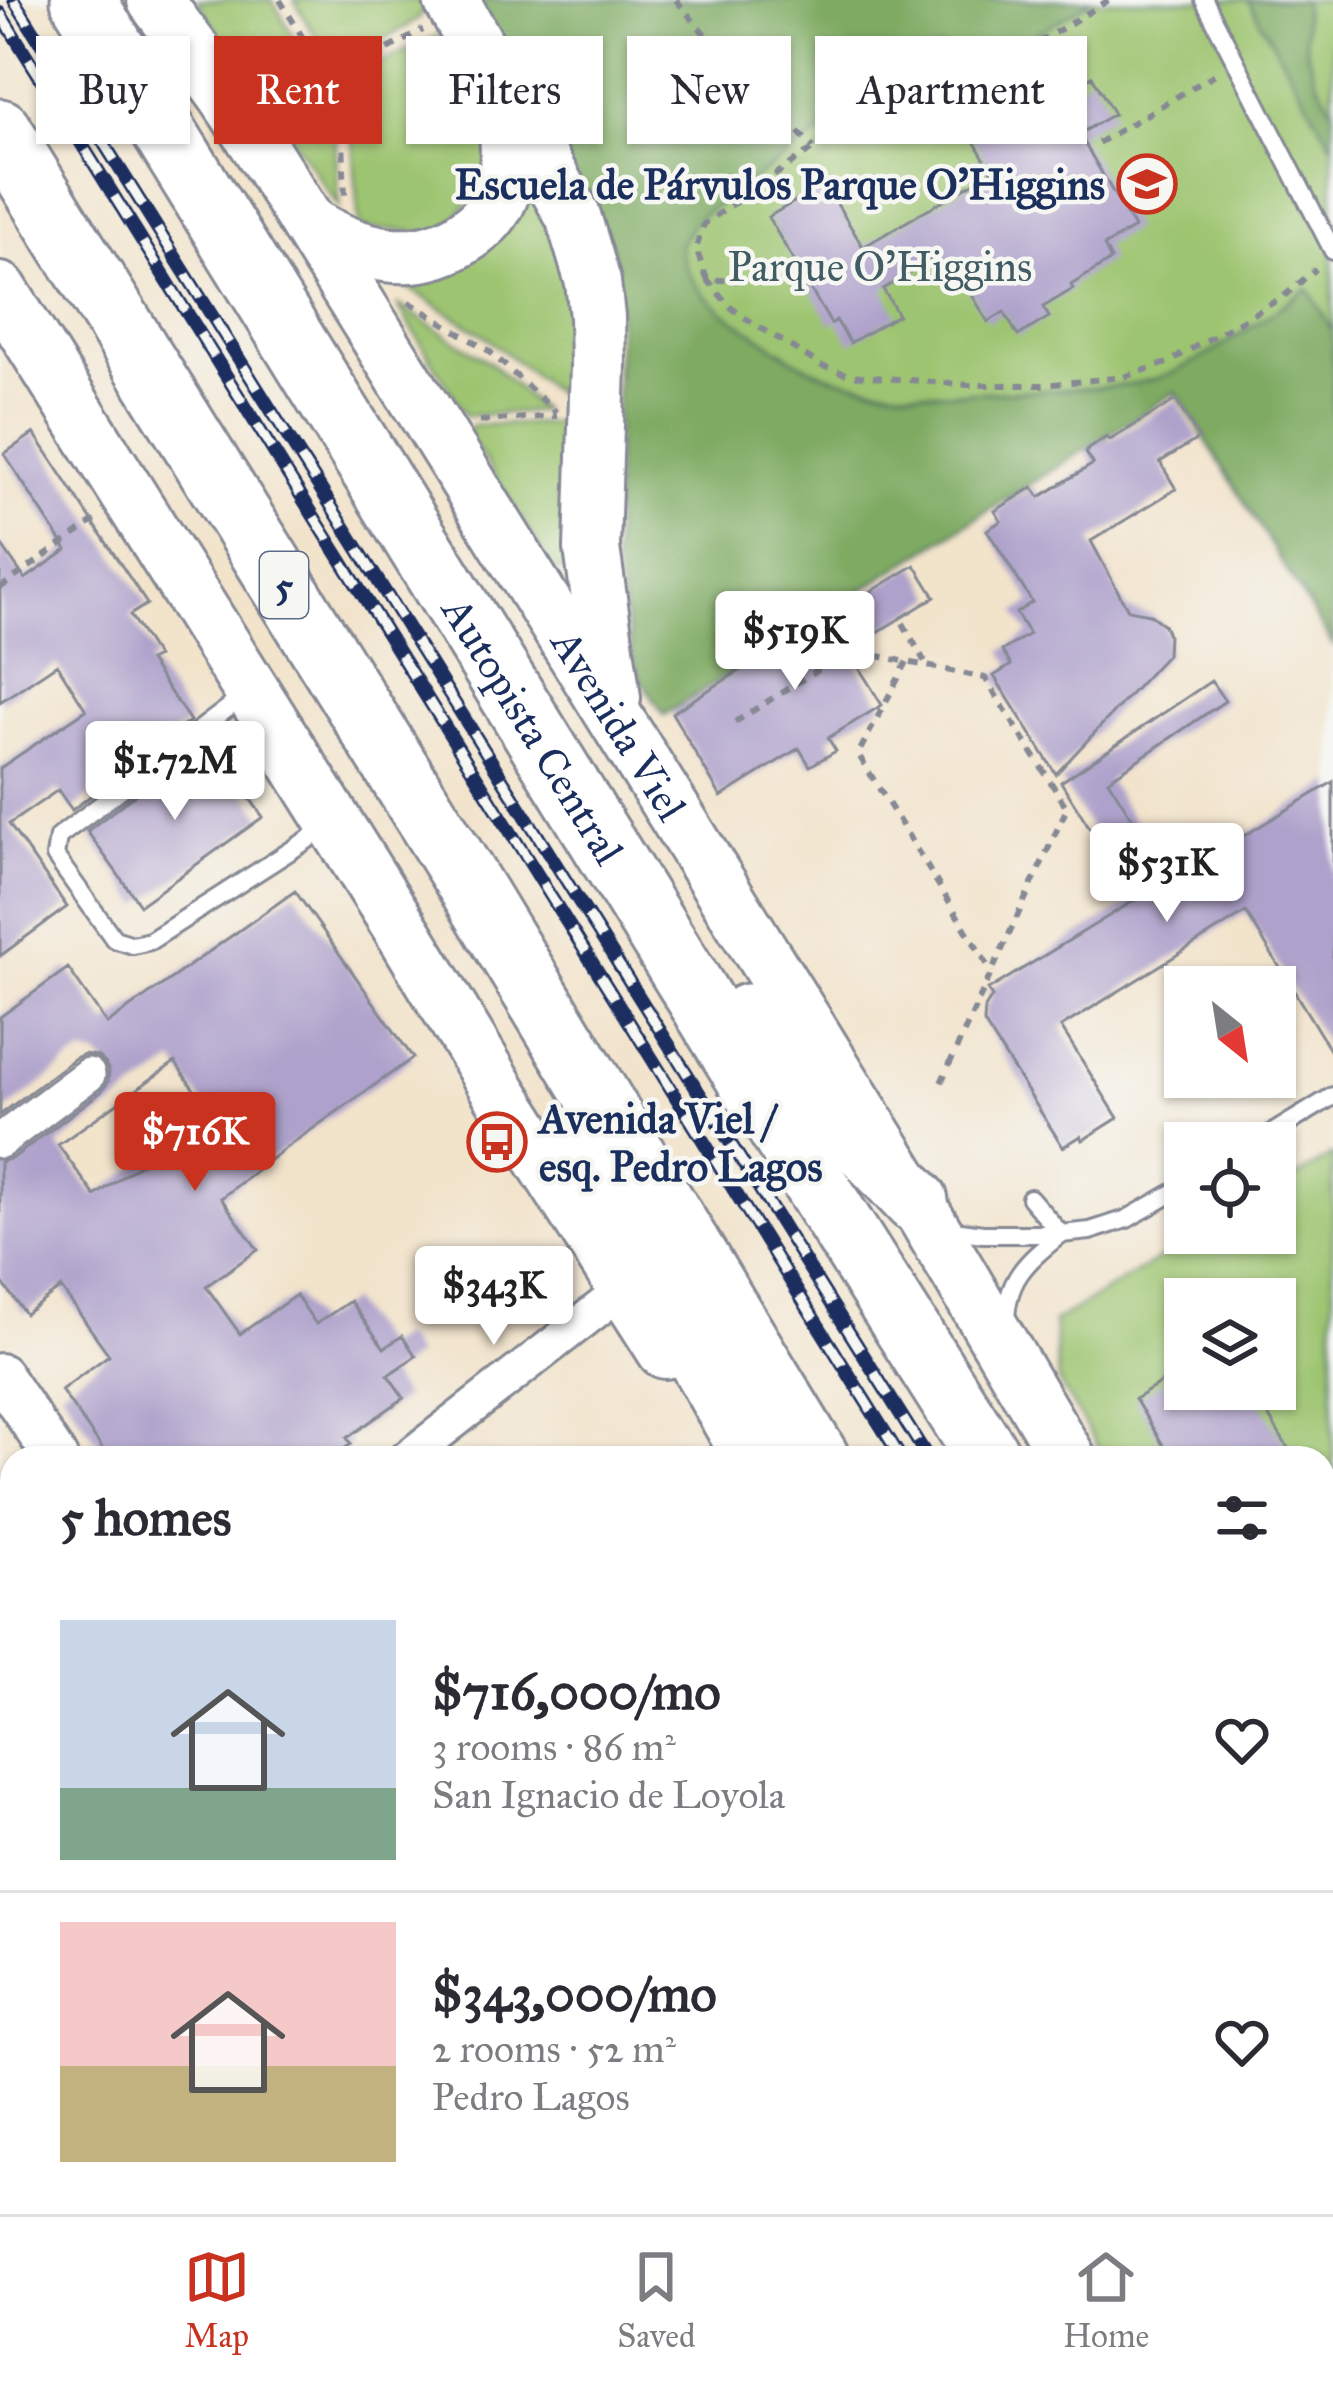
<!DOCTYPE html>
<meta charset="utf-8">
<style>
:root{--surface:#fff;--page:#f2f2f3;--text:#2b2b33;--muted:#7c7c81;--line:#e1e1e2;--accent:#c8321e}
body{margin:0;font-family:"IM FELL Great Primer",serif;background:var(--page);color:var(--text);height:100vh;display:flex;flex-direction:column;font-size:45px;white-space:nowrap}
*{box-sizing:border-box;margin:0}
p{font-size:39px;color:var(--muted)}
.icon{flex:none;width:66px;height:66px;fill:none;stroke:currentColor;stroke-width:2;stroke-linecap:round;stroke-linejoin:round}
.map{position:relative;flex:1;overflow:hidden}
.sheet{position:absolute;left:0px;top:1446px;width:1335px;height:768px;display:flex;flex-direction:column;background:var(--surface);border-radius:36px 36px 0 0;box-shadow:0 3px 9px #0004}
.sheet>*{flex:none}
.banner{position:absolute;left:36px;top:36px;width:1263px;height:108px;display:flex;gap:24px}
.needle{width:78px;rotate:150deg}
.tools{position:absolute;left:1164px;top:966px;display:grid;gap:24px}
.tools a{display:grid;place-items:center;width:132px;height:132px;border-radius:0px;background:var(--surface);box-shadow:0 3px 9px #0004;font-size:60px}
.price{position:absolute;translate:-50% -102px;padding:0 27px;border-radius:12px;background:#fff;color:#222;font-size:39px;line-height:78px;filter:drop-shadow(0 3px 6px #0008)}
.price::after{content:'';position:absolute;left:50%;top:72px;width:36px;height:27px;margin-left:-18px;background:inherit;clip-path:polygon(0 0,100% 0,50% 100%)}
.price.current{background:var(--accent);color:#fff}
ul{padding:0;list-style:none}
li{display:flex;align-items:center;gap:36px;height:300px;padding:0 60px}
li+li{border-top:3px solid var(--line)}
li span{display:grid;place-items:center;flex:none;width:336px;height:240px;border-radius:0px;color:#555}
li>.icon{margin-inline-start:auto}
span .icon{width:144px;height:144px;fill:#fffc;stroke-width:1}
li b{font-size:51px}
h2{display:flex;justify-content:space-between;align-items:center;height:144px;padding:0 60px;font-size:51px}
.chip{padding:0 42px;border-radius:0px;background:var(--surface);box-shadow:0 3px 9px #0004;font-size:42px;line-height:108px}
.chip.current{background:var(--accent);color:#fff}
.tab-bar{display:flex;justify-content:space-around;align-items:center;height:168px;border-top:3px solid var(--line);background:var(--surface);font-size:33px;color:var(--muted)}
.tab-bar a{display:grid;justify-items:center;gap:6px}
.tab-bar .current{color:var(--accent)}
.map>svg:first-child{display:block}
.green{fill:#9dc46f;stroke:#5c7a66;stroke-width:3;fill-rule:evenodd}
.forest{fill:#7eaa62;stroke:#4c6c60;stroke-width:3}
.building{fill:#aea1cb;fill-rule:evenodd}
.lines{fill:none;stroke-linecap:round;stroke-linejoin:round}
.service-casing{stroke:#868994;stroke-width:22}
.minor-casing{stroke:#868994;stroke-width:39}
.tertiary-casing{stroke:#868994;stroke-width:48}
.primary-casing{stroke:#868994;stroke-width:60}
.motorway-casing{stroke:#868994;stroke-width:69}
.path{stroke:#868994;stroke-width:6;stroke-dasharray:9 9;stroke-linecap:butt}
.service{stroke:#fff;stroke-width:16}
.minor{stroke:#fff;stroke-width:33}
.tertiary{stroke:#fff;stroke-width:42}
.primary{stroke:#fff;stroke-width:54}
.motorway{stroke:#fff;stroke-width:63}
.rail-casing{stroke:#1b2f5e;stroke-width:14}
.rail{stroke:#f6f6f2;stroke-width:9;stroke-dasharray:27;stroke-linecap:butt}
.labels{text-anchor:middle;stroke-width:9;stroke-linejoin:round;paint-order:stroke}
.shield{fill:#f6f6f2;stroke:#5d6b8a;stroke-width:3}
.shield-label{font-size:39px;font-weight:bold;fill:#1b2f5e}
.poi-label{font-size:42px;font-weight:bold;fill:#1b2f5e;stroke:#f6f6f2;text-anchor:end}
.park-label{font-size:42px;fill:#425c63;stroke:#f6f6f2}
.street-label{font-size:42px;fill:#1b2f5e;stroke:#f6f6f2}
</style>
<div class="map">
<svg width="1333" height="2214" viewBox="0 0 1333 2214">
<rect width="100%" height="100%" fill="#f6f6f2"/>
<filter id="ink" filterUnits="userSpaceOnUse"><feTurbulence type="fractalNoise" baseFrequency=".00833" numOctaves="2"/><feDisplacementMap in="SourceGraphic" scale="24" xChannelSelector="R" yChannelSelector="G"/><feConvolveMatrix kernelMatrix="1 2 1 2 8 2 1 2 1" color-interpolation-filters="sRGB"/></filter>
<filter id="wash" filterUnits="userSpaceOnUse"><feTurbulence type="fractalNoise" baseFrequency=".004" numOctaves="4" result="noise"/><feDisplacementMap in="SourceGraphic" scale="48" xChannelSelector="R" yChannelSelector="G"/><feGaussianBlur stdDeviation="2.7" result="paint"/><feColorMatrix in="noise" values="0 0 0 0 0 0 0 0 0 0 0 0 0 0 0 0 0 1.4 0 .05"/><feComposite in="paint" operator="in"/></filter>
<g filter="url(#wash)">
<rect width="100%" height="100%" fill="#f2e3cb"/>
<path class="green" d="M 197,0 L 272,0 L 320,81 L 334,110 L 339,207 Z
M 294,0 L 424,0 L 424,9 L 418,19 C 404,29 389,36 374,44 C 325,69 318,38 294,0 Z
M 477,0 L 1333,0 L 1333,645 L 1176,392 L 664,715 L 640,678 L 618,307 Z
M 437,36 L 447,37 L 484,103 L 495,168 L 444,233 L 359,228 L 350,96 L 357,77 L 367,69 Z
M 538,189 L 570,279 L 577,384 L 566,394 L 558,395 L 481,333 L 381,271 Z
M 397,304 L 491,363 L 542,411 L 466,416 Z
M 564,423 L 570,425 L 567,563 L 566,568 L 555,572 L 468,434 L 468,429 L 475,425 Z
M 1333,1155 L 1333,1759 L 1323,1755 L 1323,1458 L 1105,1458 L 1058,1381 L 1054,1322 L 1203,1233 L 1275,1233 L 1275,1190 ZM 1185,1299 L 1275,1299 L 1275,1389 L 1185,1389 Z"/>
<path class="forest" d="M 477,0 L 1093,0 L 1009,50 L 984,53 L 938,49 L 912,60 L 825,130 L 695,220 L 680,245 C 685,284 714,306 745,327 C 772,345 802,368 833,377 C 902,398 980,393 1051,390 C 1083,389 1119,388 1151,380 C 1201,366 1265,317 1308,288 L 1333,332 L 1333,645 L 1176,392 L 664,715 L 640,678 L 633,657 L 614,560 L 618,307 Z
M 1248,0 L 1303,0 L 1306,50 L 1317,81 L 1333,110 L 1333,146 Z"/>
<g id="blocks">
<path class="building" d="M 1092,76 L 1114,114 L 1079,134 L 1134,228 L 1104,246 L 1111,260 L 1071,285 L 1073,289 L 1043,307 L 1049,317 L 1018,336 L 1004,312 L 988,322 L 952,261 L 941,267 L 935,258 L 883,289 L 898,315 L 850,343 L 836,320 L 831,324 L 768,217 L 825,184 L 863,247 L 992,172 L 968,131 L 1047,82 L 1056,97 Z
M 1176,400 L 1199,438 L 1160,462 L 1176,489 L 1091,541 L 1128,610 L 1149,614 L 1164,625 L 1168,635 L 1167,655 L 1056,774 L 994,676 L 1011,665 L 1002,651 L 1029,634 L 1016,613 L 1032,602 L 987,530 L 1001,521 L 995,511 L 1033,487 L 1040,497 L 1093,464 L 1086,453 L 1088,449 L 1107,437 L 1110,440 Z
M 34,433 L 147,604 L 130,615 L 157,657 L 149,661 L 190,721 L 72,810 L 58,790 L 9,824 L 67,907 L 0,956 L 0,768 L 86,710 L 57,664 L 0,702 L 0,543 L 25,579 L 67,550 L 4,454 Z
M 915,565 L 935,597 L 848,650 L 882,705 L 828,738 L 836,751 L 810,766 L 799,748 L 721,797 L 672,713 L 763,656 L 766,662 L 852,608 L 851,604 Z
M 1211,681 L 1225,701 L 1108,780 L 1171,880 L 1333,782 L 1333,1055 L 1246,912 L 1061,1027 L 1118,1118 L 1083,1140 L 1081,1136 L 1063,1147 L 984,1023 L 985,1008 L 992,997 L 988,990 L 1135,900 L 1061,782 Z
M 208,739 L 263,817 L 140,905 L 87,831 Z
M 295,891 L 413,1058 L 284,1149 L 221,1198 L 258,1250 L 206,1286 L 240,1334 L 296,1295 L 316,1324 L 350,1301 L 384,1348 L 402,1336 L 416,1356 L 388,1375 L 404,1398 L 347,1438 L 351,1444 L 330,1458 L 109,1458 L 61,1390 L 109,1355 L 61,1288 L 25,1314 L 0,1279 L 0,1162 L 13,1158 L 101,1092 L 108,1082 L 109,1071 L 105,1063 L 97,1056 L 84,1054 L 75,1058 L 0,1115 L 0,1017 L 68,968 L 107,1024 ZM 175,1062 L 211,1114 L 95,1196 L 58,1145 Z
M 1185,1368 L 1185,1389 L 1252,1389 L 1294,1458 L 1171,1458 L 1135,1399 Z"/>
</g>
</g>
<g filter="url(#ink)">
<use href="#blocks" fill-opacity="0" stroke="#868994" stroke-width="3"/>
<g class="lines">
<defs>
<path id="service" d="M 1204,0 L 1333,251
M 248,693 L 58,837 L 55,856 L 114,939 L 133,945 L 150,941 L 329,826
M 1256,1143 L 1333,1096
M 1030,1198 L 1061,1234
M 946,1229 L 983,1234 L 1061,1234 L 1090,1231 L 1127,1219 L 1185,1186
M 1006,1326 C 1005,1280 1026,1262 1060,1235
M 1323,1783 L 1333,1782"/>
<path id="minor" d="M 0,1141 L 88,1075
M 407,1458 L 624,1289
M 0,1767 L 12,1759"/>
<path id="tertiary" d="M 0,1375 L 56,1458
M 557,2202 L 565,2214"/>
<g id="primary">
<path id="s1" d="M 155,0 L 226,96 L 260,147 L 916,1201 L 1068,1458"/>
<path d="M 451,0 L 573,216 L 593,282 L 597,317 L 598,365 L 592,548 L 613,698"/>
<path d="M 308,224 C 356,254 416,271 467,235 C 482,225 496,210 502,192 C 512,161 507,130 503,98"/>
<path d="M 0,290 L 407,938 L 499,1091 L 665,1351"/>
<path d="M 1323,1868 L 1333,1883"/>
<path d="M 1210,2202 L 1218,2214"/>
</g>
<g id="motorway">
<path id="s2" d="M 83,0 L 758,1094 L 989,1458"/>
<path d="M 0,131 L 477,897 L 817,1458"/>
<path d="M 748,1016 L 795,1073 L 916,1201"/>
<path d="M 578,1137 L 615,1209 L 756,1458"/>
<path d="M 1323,1975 L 1333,1990"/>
<path d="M 1297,2202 L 1304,2214"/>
</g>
</defs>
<use href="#service" class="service-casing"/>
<use href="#minor" class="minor-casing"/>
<use href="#tertiary" class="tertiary-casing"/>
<use href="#primary" class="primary-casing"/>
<use href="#motorway" class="motorway-casing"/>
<path class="path" d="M 280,0 L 329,81 L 423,30
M 676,0 L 708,38 L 814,148
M 329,81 L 342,104 L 345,200
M 1098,143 L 1217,73
M 760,273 L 736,281 L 707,279 L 696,249 L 704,224 L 814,148 L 906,75 L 926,69 L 951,66 L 1001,65 L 1109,0
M 707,279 L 729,306 L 742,316 L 822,366 L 849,375 L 969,385 L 1043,385 L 1124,377 L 1167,363 L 1283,297 L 1316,269
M 409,302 L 489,351 L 556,412
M 480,421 L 557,416
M 0,588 L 97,519
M 903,623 L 927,666
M 907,662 L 858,754 L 992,972
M 735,722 L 849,650 L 985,678 L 1067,808 L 939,1087"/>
<use href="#service" class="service"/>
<use href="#minor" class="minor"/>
<use href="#tertiary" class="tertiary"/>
<use href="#primary" class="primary"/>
<use href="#motorway" class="motorway"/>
<defs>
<path id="rail" d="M 14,0 L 928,1458
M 0,13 L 901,1458
M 1323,2078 L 1333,2093
M 1323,2112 L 1333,2127"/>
</defs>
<use href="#rail" class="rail-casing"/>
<use href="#rail" class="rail"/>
</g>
</g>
<defs>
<symbol id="school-ring" viewBox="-11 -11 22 22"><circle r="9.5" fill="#f6f6f2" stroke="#c8321e" stroke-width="1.5"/><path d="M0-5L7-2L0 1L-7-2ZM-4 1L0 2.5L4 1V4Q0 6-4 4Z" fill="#c8321e"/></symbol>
<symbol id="bus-ring" viewBox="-11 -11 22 22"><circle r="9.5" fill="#f6f6f2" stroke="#c8321e" stroke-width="1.5"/><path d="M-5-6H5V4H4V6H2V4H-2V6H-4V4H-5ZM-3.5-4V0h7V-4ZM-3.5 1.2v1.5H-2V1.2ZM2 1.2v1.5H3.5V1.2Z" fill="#c8321e"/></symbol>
</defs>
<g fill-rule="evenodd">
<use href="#school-ring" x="1114" y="151" width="66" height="66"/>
<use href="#bus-ring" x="464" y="1109" width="66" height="66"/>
</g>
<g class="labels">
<rect class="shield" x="260" y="552" width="48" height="66" rx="9"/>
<g class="shield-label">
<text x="284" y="599">5</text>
</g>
<g class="poi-label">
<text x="1105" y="199">Escuela de Párvulos Parque O’Higgins</text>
<text x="539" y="1133" text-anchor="start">Avenida Viel /<tspan x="539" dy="48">esq. Pedro Lagos</tspan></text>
</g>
<g class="park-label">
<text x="880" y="281">Parque O'Higgins</text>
</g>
<g class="street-label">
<text dy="15" stroke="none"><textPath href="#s1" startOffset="861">Avenida Viel</textPath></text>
<text dy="15" stroke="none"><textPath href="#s2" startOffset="858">Autopista Central</textPath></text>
</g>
</g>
</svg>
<div class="tools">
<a><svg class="needle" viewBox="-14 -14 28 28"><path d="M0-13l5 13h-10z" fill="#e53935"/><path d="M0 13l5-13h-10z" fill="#7c7c81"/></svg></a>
<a><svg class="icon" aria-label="locate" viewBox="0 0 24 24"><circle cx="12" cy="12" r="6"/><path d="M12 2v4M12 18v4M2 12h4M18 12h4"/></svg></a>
<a><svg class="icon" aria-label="layers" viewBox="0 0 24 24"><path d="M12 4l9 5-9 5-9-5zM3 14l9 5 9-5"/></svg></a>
</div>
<b class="price" style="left:795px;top:693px">$519K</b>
<b class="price" style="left:175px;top:823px">$1.72M</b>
<b class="price" style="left:1167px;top:925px">$531K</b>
<b class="price current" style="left:195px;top:1194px">$716K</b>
<b class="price" style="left:494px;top:1348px">$343K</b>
<div class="banner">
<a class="chip">Buy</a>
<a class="chip current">Rent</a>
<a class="chip">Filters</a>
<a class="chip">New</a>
<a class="chip">Apartment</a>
</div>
<section class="sheet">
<h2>5 homes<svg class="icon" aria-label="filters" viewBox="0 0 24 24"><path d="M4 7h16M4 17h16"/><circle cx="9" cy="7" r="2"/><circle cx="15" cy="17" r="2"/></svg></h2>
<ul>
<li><span style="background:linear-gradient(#c9d6e8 70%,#7fa58c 0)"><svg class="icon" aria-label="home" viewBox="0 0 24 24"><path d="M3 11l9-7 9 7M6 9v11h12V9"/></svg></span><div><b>$716,000/mo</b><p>3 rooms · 86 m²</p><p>San Ignacio de Loyola</p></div><svg class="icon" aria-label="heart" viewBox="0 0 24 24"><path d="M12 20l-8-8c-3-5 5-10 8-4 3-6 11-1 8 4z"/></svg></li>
<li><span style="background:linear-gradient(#f6c9c9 60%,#c2b280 0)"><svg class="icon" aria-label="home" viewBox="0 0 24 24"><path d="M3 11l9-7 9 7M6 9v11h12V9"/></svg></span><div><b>$343,000/mo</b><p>2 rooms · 52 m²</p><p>Pedro Lagos</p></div><svg class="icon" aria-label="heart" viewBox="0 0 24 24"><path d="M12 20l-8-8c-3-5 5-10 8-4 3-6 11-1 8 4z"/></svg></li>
</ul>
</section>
</div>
<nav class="tab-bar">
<a class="current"><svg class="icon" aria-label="map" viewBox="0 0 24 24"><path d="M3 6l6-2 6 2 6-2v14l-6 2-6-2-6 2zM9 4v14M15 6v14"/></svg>Map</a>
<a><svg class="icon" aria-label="saved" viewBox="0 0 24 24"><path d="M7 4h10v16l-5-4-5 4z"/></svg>Saved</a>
<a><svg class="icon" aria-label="home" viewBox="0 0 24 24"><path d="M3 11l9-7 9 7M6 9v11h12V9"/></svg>Home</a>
</nav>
